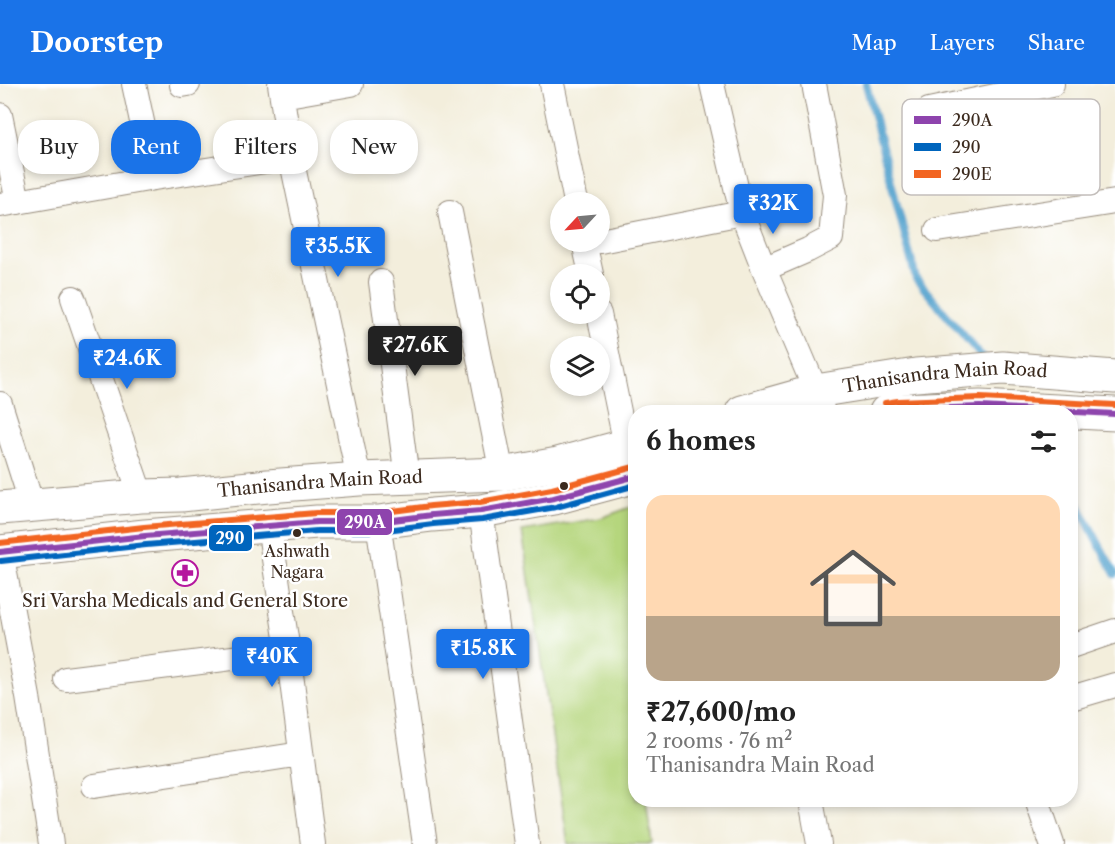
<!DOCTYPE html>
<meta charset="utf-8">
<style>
:root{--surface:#fff;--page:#f2f2f2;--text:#222;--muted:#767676;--accent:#1a73e8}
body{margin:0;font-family:"Libre Caslon Text",serif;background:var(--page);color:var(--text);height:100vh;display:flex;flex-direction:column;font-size:22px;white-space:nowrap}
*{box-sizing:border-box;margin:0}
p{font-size:20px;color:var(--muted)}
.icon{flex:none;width:33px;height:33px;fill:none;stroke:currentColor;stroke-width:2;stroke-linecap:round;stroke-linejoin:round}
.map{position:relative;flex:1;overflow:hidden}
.drawer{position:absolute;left:628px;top:321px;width:450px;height:402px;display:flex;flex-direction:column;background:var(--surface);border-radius:24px;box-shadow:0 3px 9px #0003}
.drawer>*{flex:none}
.guide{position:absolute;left:18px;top:36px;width:520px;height:54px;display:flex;gap:12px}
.needle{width:39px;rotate:244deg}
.fabs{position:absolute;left:550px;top:108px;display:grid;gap:12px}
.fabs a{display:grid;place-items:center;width:60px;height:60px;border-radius:50%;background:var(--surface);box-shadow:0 3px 9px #0003;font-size:30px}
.price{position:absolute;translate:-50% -51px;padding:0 14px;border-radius:6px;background:var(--accent);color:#fff;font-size:20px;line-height:39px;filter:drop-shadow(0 2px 3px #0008)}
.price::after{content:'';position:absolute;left:50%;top:36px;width:18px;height:14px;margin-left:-9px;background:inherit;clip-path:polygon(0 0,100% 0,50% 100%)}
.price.current{background:#222;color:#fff}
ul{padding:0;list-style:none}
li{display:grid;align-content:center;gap:12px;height:318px;padding:0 18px}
li span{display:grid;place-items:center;height:186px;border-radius:18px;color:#555}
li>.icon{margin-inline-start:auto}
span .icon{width:108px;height:108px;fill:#fffc;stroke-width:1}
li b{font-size:26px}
h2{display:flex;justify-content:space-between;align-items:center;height:72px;padding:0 18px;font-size:26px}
.tag{padding:0 21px;border-radius:24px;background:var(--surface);box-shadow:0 3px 9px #0003;font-size:21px;line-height:54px}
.tag.current{background:var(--accent);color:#fff}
header{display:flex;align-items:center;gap:36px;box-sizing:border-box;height:84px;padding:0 30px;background:var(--accent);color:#fff}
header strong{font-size:28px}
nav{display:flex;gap:33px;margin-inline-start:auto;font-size:21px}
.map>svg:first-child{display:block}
.green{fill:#b5d67d;stroke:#78804e;stroke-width:1.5}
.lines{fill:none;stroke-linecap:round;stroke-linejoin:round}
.stream{stroke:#55a3ce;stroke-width:8}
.minor-casing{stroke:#978c7d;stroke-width:26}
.primary-casing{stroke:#978c7d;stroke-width:35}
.minor{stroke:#fff;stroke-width:24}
.primary{stroke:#fff;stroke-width:33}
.bus-1-casing{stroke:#fff;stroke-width:10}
.bus-2-casing{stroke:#fff;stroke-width:10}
.bus-3-casing{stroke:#fff;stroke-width:10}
.bus-1{stroke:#8e44ad;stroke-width:6}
.bus-2{stroke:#0065bd;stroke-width:6}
.bus-3{stroke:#f26522;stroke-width:6}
.bus-dot{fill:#3b2a1e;stroke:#fff;stroke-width:2}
.labels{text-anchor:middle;stroke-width:5;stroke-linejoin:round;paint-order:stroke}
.bus-label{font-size:16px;fill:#3b2a1e;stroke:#fff}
.street-label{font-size:18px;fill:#3b2a1e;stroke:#fff}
.poi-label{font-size:18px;fill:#3b2a1e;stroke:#fff}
.key{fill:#fff;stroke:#c4bfbc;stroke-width:1.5}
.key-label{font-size:16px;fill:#3b2a1e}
.line-badge{stroke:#fff;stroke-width:2}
.badge-label{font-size:16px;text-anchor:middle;font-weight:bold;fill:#fff}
</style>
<header>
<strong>Doorstep</strong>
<nav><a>Map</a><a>Layers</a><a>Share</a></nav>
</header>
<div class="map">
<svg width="1115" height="760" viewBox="0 0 1115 760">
<rect width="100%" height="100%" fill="#fff"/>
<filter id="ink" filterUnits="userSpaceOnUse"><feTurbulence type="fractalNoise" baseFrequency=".0167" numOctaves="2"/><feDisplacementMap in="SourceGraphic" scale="12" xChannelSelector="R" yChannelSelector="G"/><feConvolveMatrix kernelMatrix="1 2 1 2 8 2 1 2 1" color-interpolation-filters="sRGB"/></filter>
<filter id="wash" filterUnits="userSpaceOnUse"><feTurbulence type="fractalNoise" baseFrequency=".008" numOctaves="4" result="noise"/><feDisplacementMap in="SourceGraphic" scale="24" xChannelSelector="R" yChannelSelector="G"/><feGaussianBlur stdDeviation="1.35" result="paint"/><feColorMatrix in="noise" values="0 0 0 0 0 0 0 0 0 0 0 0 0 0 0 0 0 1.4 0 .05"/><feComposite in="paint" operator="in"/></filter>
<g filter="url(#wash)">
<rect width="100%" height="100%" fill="#f3eedc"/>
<path class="green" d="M 636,421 L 636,716 L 646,716 L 652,760 L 568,760 L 522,447 L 601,434 Z"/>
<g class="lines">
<path class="stream" d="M 866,0 L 916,195 L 982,273
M 1071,408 L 1115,490"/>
</g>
</g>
<g filter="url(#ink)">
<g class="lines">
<defs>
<path id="minor" d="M 134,0 L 154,94
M 280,0 L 291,73 L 359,395
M 552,0 L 576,118
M 712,0 L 742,129 L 764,185 L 816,307 L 823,328
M 182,1 L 188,0
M 282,12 L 351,0
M 929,26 L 1052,0
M 0,31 L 18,118
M 0,121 L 154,94 L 291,73
M 450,128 L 502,390
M 937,146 L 1115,118
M 600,157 L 742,129
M 584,158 L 591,190
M 764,185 L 808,166 L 831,154 L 835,111 L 814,0
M 381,198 L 407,394
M 73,214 L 141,412
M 599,230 L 626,362
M 0,320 L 32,421
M 481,427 L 527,760
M 378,438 L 425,760
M 269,442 L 288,567 L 313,760
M 1,468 L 28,613 L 51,760
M 1071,562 L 1115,547
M 66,595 L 288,567
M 1071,614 L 1115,601
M 94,702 L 301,670
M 811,716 L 819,760
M 1037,716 L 1052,760"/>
<g id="primary">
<path id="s1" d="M 742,328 L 816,307 L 916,291 L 1003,284 L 1115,293"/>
<path d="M 886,328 L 898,326 L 980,323 L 1115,330"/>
<path id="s2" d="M 0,424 L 141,412 L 181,411 L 268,402 L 359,395 L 502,390 L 558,380 L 636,359"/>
<path d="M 0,468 L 145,452 L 317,438 L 378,438 L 432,431 L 481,427 L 554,414 L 636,392"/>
</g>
</defs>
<use href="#minor" class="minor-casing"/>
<use href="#primary" class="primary-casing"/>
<use href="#minor" class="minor"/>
<use href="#primary" class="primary"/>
<defs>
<path id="bus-1" d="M 886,328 L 898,326 L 980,323 L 1115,330
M 0,468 L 145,452 L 317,438 L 378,438 L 432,431 L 481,427 L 554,414 L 636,392"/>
<path id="bus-2" d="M 1,477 L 146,461 L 317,447 L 379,447 L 433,440 L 482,436 L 556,423 L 636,401"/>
<path id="bus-3" d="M 885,319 L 898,317 L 980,314 L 1115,321
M 0,459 L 144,443 L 316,429 L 377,429 L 431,422 L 480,418 L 552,405 L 634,383"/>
</defs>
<use href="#bus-1" class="bus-1-casing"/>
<use href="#bus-2" class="bus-2-casing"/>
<use href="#bus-3" class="bus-3-casing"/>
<use href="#bus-1" class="bus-1"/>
<use href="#bus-2" class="bus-2"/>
<use href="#bus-3" class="bus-3"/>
</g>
</g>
<defs>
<symbol id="pharmacy-ring" viewBox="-11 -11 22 22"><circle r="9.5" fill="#fff" stroke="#b5179e" stroke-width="1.5"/><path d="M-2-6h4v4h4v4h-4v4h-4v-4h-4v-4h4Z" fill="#b5179e"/></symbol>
</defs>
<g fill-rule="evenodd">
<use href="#pharmacy-ring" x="170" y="474" width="30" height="30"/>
</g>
<g class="bus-dot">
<circle cx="564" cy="402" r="5"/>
<circle cx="297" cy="449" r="5"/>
</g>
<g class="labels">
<g class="bus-label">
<text x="297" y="473">Ashwath<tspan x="297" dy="21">Nagara</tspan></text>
</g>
<g class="street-label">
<text dy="6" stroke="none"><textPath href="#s1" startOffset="207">Thanisandra Main Road</textPath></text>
<text dy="6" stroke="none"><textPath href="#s2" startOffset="321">Thanisandra Main Road</textPath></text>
</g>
<g class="poi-label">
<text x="185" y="523">Sri Varsha Medicals and General Store</text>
</g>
</g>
<rect x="902" y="15" width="198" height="96" rx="9" class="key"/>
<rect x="914" y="32" width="27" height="8" fill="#8e44ad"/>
<rect x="914" y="59" width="27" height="8" fill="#0065bd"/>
<rect x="914" y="86" width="27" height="8" fill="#f26522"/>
<g class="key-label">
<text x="952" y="42">290A</text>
<text x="952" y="69">290</text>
<text x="952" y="96">290E</text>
</g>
<g class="line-badge">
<rect x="336" y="424" width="57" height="28" rx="6" fill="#8e44ad"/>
<rect x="208" y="440" width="45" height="28" rx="6" fill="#0065bd"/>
</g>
<g class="badge-label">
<text x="365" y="444">290A</text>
<text x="230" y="460">290</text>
</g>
</svg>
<div class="fabs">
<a><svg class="needle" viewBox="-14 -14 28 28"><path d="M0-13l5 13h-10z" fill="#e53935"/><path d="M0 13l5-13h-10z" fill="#767676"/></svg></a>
<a><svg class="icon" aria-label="locate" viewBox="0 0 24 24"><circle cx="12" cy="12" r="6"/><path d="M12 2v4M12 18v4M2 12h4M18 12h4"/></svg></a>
<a><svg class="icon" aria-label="layers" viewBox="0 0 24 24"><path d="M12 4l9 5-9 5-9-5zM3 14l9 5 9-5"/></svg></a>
</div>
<b class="price" style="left:773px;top:151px">₹32K</b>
<b class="price" style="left:338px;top:194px">₹35.5K</b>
<b class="price current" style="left:415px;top:293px">₹27.6K</b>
<b class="price" style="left:127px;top:306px">₹24.6K</b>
<b class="price" style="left:483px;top:596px">₹15.8K</b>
<b class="price" style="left:272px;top:604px">₹40K</b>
<div class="guide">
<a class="tag">Buy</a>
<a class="tag current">Rent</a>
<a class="tag">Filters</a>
<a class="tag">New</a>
</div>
<section class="drawer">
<h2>6 homes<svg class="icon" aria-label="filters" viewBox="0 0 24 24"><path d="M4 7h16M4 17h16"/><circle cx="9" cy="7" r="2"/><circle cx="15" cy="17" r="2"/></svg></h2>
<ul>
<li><span style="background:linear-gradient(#ffd9b3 65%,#b9a48a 0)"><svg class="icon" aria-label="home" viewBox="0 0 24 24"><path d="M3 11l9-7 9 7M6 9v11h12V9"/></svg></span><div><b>₹27,600/mo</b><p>2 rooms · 76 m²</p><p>Thanisandra Main Road</p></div></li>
</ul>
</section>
</div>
